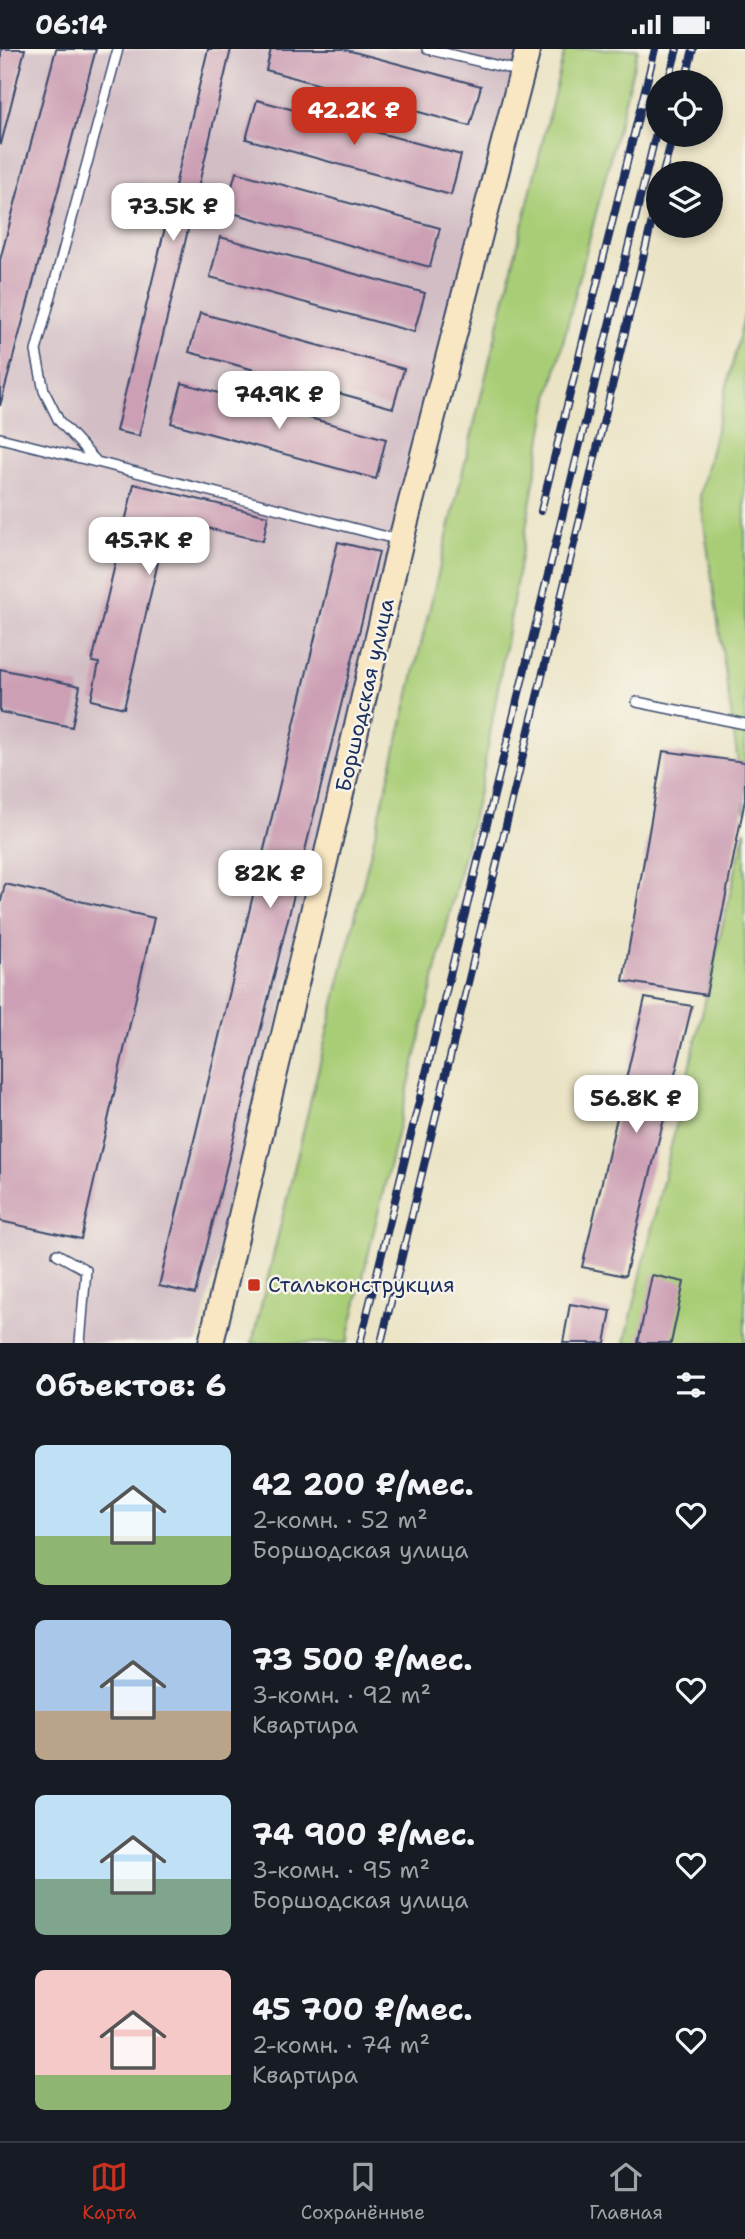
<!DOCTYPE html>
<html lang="ru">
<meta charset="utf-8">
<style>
:root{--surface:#171b24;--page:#242831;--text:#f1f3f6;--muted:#9ea1a6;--line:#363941;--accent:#c8321e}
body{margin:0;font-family:"Shantell Sans",sans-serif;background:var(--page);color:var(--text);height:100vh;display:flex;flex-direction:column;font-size:26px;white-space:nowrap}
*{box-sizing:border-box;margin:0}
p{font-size:23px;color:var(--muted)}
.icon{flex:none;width:38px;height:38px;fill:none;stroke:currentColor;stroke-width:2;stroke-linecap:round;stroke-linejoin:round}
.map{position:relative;height:1294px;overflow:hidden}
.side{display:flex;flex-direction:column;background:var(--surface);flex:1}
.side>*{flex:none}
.fabs{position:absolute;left:646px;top:21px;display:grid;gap:14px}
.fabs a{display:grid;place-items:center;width:77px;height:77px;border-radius:50%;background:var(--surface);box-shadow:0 4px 10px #0003;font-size:35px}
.price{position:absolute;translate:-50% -60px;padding:0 16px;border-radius:14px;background:#fff;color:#222;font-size:23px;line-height:46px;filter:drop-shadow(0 2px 4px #0008)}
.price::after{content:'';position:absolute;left:50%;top:42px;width:21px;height:16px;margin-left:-10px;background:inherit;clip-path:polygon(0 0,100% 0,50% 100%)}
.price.current{background:var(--accent);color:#fff}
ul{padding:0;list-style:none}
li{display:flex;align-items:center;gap:21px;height:175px;padding:0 35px}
li span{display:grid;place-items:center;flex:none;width:196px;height:140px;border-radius:10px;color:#555}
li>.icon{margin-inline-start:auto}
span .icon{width:84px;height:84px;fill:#fffc;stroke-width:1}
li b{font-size:30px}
h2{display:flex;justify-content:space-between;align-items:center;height:84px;padding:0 35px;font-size:30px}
.status{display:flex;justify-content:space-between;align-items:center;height:49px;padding:0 35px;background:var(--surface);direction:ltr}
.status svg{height:19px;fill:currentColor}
.menu{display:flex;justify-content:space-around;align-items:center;height:98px;border-top:2px solid var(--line);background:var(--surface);font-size:19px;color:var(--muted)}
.menu a{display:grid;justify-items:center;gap:4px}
.menu .current{color:var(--accent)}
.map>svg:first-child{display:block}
.industrial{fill:#d2bdc5}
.green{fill:#a9cd76;stroke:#627e6a;stroke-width:2}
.building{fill:#cc9fb4}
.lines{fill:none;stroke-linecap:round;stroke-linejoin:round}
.lane-casing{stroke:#3a4a6d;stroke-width:12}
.secondary-casing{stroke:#3a4a6d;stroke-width:28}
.lane{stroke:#fff;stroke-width:9}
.secondary{stroke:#f9e7c3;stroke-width:24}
.rail-casing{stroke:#1b2f5e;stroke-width:8}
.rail{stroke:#f7f3e8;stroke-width:5;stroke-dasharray:16;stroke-linecap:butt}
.poi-dot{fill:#c8321e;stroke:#f7f3e8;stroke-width:2.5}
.labels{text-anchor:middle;stroke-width:5;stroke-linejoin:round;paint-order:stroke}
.street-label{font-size:21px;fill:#1b2f5e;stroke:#f7f3e8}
.poi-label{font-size:21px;fill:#1b2f5e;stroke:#f7f3e8;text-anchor:start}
</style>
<div class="status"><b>06:14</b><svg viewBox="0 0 49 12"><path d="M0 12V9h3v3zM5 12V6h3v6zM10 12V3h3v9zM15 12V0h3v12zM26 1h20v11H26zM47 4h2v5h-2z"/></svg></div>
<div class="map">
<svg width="745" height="1294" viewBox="0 0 745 1294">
<rect width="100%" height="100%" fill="#f7f3e8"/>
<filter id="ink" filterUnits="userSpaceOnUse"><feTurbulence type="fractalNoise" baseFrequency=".0143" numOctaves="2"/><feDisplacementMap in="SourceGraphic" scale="14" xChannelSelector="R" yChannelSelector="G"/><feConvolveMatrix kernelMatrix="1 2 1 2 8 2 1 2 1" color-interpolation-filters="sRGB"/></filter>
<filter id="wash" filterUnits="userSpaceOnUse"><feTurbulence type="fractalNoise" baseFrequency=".00686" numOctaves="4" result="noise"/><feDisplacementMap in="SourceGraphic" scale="28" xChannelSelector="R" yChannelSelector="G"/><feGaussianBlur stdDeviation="1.57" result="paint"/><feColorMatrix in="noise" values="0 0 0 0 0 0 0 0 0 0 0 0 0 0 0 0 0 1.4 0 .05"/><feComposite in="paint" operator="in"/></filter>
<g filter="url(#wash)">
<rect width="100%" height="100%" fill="#eae3c4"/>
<path class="industrial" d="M 0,0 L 522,0 L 197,1294 L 0,1294 Z"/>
<path class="green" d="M 565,0 L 638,0 L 549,348 L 482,730 L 347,1294 L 252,1294 Z
M 745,264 L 745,763 L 700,446 Z
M 745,781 L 745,1294 L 625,1294 Z"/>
<g id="blocks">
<path class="building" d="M 1,0 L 25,0 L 1,95 L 0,94 Z
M 56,0 L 96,0 L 0,357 L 0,211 Z
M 208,0 L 231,0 L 139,387 L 116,382 Z
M 271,0 L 343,0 L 481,37 L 470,77 L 266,21 Z
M 257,51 L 461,106 L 451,146 L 246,90 Z
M 236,123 L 440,179 L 430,218 L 225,162 Z
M 220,188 L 425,244 L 414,283 L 210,228 Z
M 200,264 L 404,320 L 393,359 L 189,303 Z
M 182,334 L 386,390 L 376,430 L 171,374 Z
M 134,435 L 268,467 L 263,492 L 168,470 L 124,659 L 91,651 L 99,614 L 92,613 Z
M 338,493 L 379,503 L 195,1245 L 159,1237 Z
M 0,620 L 80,637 L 72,678 L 0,663 Z
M 663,702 L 745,713 L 745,751 L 706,946 L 623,932 Z
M 5,835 L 154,869 L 81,1190 L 0,1172 L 0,856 Z
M 645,949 L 692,957 L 625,1227 L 582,1218 Z
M 652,1226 L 684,1233 L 671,1294 L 638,1294 Z
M 570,1255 L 611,1262 L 605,1294 L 563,1294 Z"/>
</g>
</g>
<g filter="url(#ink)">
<use href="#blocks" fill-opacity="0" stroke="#3a4a6d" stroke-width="2"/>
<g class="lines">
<defs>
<path id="lane" d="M 118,0 L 36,302 L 44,342 L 59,372 L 97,413 L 399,491
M 427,0 L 520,22
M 0,389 L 96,413
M 637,653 L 745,675
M 57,1205 L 86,1221 L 80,1294"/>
<path id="secondary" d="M 211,1294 L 401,491 L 528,0"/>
</defs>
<use href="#lane" class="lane-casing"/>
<use href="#secondary" class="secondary-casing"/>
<use href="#lane" class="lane"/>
<use href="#secondary" class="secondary"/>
<defs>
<path id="rail" d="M 668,33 L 677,0
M 685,33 L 693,0
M 663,124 L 673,86
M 541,462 L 655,0
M 360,1294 L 658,76
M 381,1294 L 658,147"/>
</defs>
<use href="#rail" class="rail-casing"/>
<use href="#rail" class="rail"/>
</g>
</g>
<rect class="poi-dot" x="247" y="1229" width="14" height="14" rx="3.5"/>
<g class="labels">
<g class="street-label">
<text transform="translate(365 646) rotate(-77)" y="7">Боршодская улица</text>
</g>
<g class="poi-label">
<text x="268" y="1243">Стальконструкция</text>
</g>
</g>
</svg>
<div class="fabs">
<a><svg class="icon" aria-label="locate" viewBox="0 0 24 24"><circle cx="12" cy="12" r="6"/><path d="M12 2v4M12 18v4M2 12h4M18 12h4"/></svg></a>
<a><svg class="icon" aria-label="layers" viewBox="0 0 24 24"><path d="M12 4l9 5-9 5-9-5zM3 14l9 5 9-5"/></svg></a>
</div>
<b class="price current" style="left:354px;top:98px">42.2K ₽</b>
<b class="price" style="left:173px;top:194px">73.5K ₽</b>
<b class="price" style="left:279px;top:382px">74.9K ₽</b>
<b class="price" style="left:149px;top:528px">45.7K ₽</b>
<b class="price" style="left:270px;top:861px">82K ₽</b>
<b class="price" style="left:636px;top:1086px">56.8K ₽</b>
</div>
<section class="side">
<h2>Объектов: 6<svg class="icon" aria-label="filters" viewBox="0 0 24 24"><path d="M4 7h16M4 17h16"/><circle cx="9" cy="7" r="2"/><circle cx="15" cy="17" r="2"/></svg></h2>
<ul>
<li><span style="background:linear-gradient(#bfe0f5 65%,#8fb573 0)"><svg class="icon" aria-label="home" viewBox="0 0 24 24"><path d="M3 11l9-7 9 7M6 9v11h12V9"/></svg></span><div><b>42 200 ₽/мес.</b><p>2-комн. · 52 m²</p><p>Боршодская улица</p></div><svg class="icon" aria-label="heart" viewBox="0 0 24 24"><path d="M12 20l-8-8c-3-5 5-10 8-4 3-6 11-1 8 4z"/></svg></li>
<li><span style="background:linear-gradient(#a9c7e8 65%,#b9a48a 0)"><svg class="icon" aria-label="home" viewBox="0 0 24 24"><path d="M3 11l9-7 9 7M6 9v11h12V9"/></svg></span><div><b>73 500 ₽/мес.</b><p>3-комн. · 92 m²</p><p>Квартира</p></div><svg class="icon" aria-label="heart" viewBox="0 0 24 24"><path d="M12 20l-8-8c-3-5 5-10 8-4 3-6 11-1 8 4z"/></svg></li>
<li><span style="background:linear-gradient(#bfe0f5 60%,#7fa58c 0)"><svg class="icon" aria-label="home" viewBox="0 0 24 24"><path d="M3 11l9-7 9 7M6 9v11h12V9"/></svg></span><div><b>74 900 ₽/мес.</b><p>3-комн. · 95 m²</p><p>Боршодская улица</p></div><svg class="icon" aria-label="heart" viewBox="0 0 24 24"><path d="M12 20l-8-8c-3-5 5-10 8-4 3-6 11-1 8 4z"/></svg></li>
<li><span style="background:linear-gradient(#f6c9c9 75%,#8fb573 0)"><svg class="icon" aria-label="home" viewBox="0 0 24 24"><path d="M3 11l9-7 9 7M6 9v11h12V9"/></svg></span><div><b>45 700 ₽/мес.</b><p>2-комн. · 74 m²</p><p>Квартира</p></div><svg class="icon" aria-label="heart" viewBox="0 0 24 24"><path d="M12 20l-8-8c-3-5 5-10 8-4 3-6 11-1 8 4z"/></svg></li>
</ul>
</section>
<nav class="menu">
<a class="current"><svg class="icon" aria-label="map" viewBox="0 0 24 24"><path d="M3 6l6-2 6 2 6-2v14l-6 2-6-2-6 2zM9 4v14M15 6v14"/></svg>Карта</a>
<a><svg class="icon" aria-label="saved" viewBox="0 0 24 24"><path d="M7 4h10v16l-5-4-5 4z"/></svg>Сохранённые</a>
<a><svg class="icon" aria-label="home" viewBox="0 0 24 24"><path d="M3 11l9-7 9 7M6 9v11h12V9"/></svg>Главная</a>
</nav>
